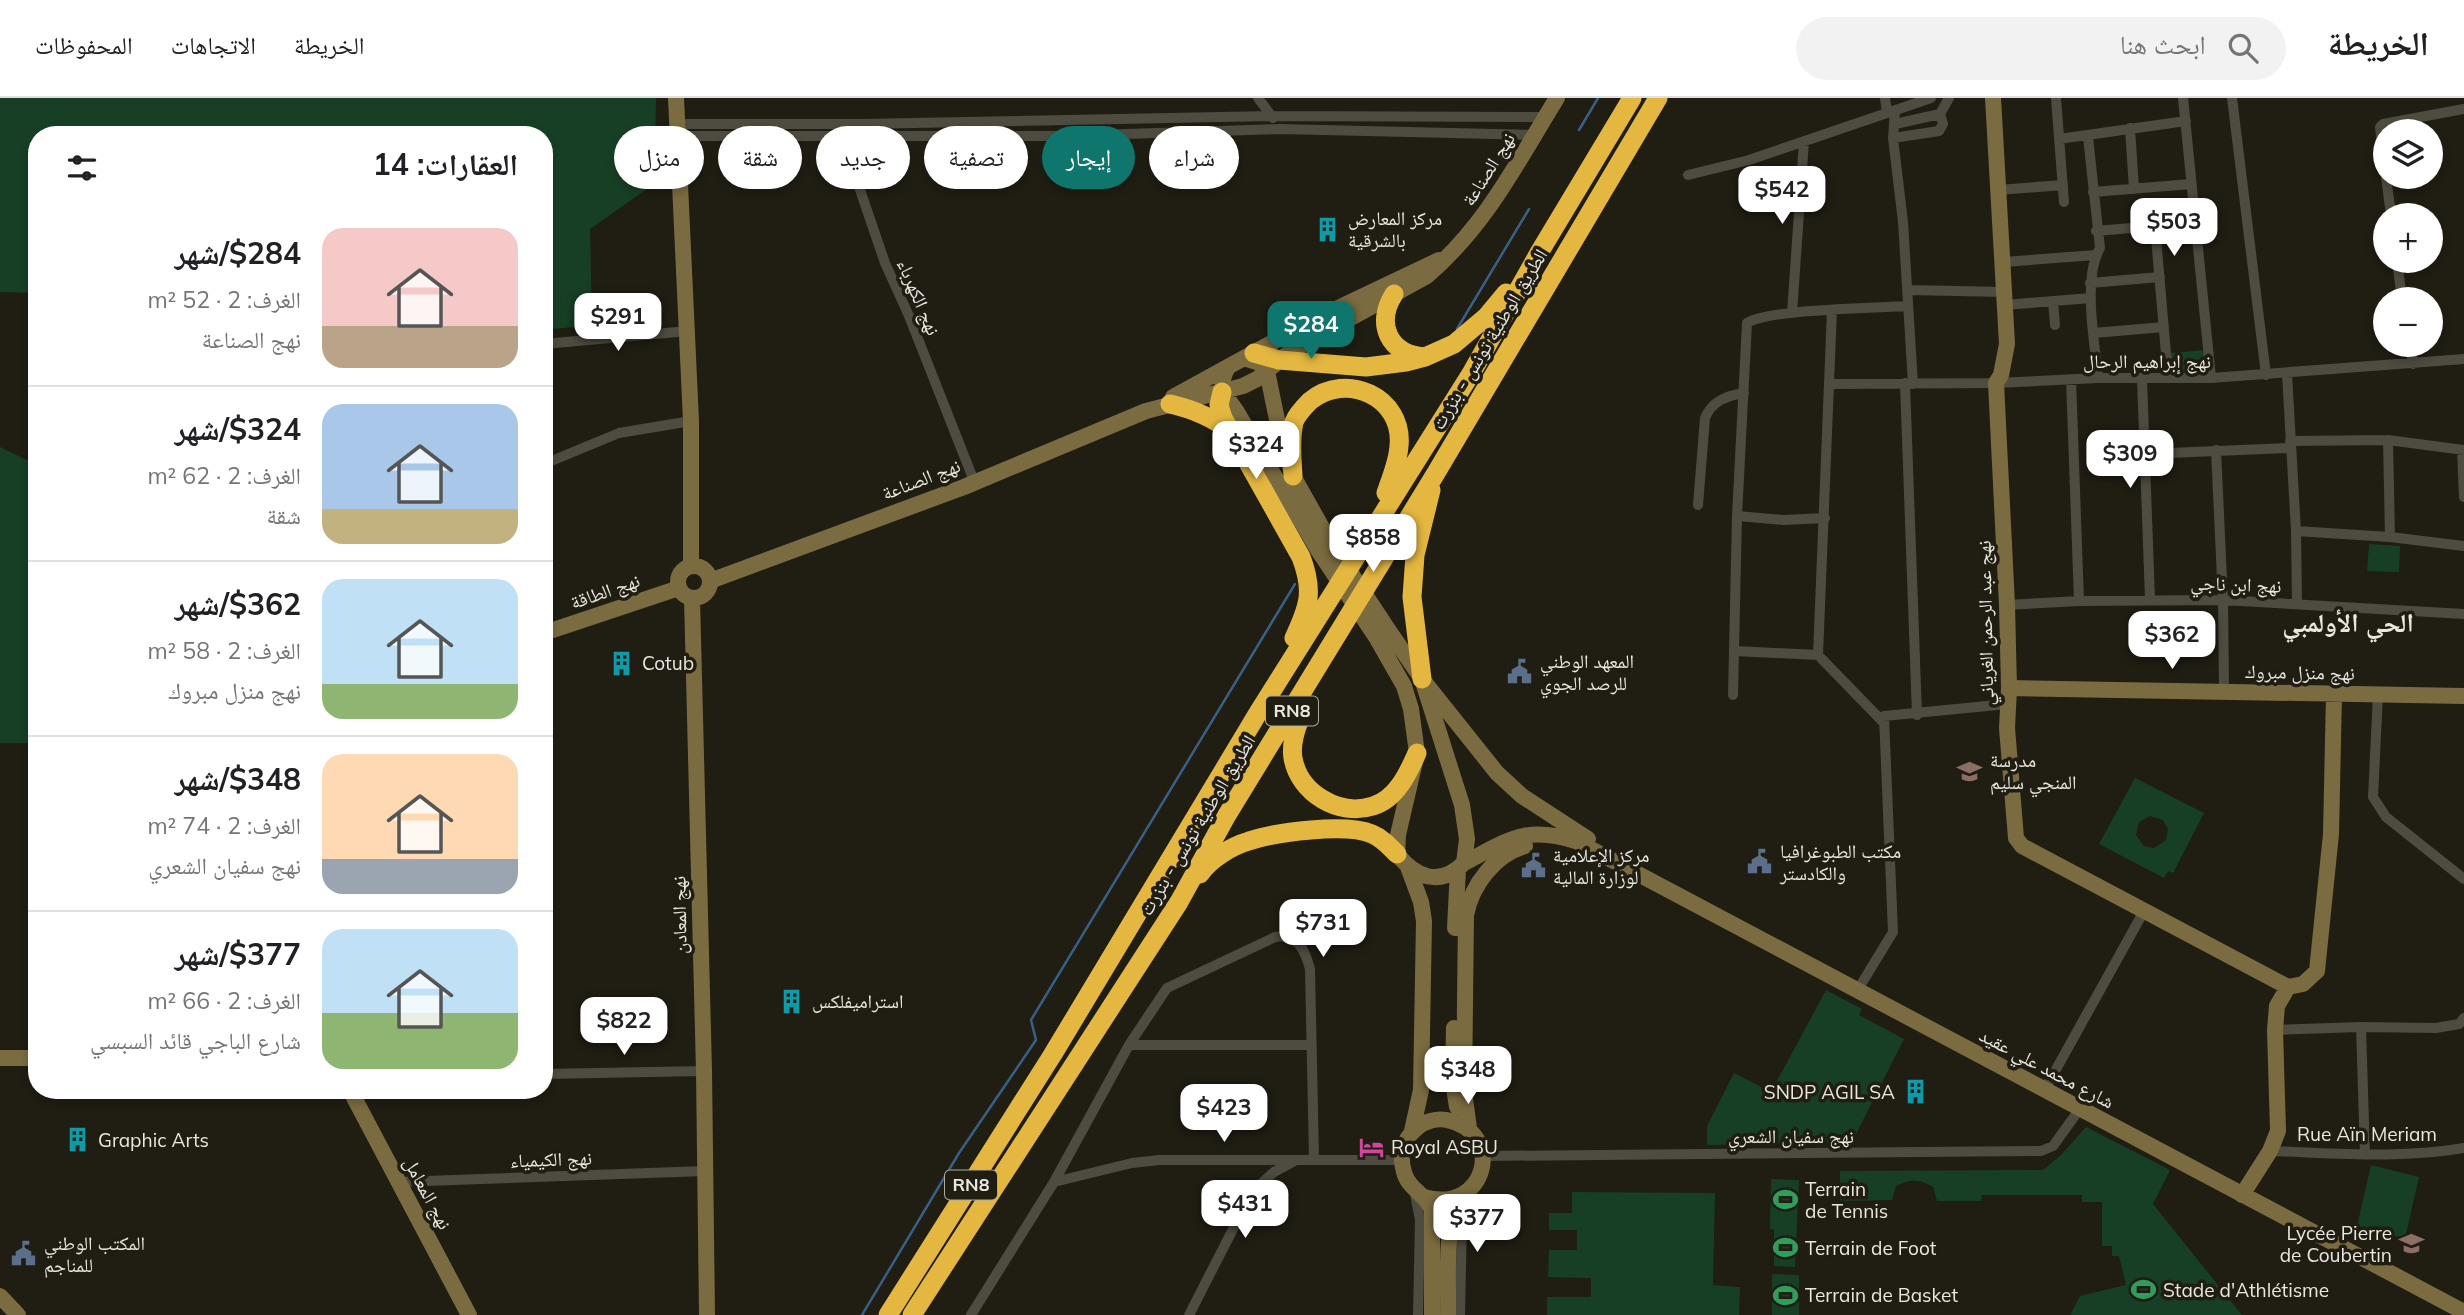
<!DOCTYPE html>
<html lang="ar">
<meta charset="utf-8">
<style>
:root{--surface:#fff;--page:#f2f2f2;--text:#202124;--muted:#757577;--line:#e0e0e0;--accent:#0f766e}
body{margin:0;font-family:Mulish,"Noto Naskh Arabic",sans-serif;background:var(--page);color:var(--text);direction:rtl;height:100vh;display:flex;flex-direction:column;font-size:26px;white-space:nowrap}
*{box-sizing:border-box;margin:0}
p{font-size:23px;color:var(--muted)}
.icon{flex:none;width:38px;height:38px;fill:none;stroke:currentColor;stroke-width:2;stroke-linecap:round;stroke-linejoin:round}
.map{position:relative;flex:1;overflow:hidden;direction:ltr}
.sheet{position:absolute;left:28px;top:28px;width:525px;height:973px;display:flex;flex-direction:column;background:var(--surface);border-radius:28px;box-shadow:0 4px 10px #0003;direction:rtl}
.sheet>*{flex:none}
.guide{position:absolute;left:574px;top:28px;width:665px;height:63px;direction:rtl;display:flex;gap:14px}
.controls{position:absolute;left:2373px;top:21px;display:grid;gap:14px}
.controls a{display:grid;place-items:center;width:70px;height:70px;border-radius:50%;background:var(--surface);box-shadow:0 4px 10px #0003;font-size:35px}
.price{position:absolute;translate:-50% -60px;padding:0 16px;border-radius:14px;background:#fff;color:#222;font-size:23px;line-height:46px;filter:drop-shadow(0 2px 4px #0008)}
.price::after{content:'';position:absolute;left:50%;top:42px;width:21px;height:16px;margin-left:-10px;background:inherit;clip-path:polygon(0 0,100% 0,50% 100%)}
.price.selected{background:var(--accent);color:#fff}
ul{padding:0;list-style:none}
li{display:flex;align-items:center;gap:21px;height:175px;padding:0 35px}
li+li{border-top:2px solid var(--line)}
li span{display:grid;place-items:center;flex:none;width:196px;height:140px;border-radius:21px;color:#555}
li>.icon{margin-inline-start:auto}
span .icon{width:84px;height:84px;fill:#fffc;stroke-width:1}
li b{font-size:30px}
h2{display:flex;justify-content:space-between;align-items:center;height:84px;padding:0 35px;font-size:30px}
.pill{padding:0 24px;border-radius:32px;background:var(--surface);box-shadow:0 4px 10px #0003;font-size:24px;line-height:63px}
.pill.selected{background:var(--accent);color:#fff}
header{display:flex;align-items:center;gap:42px;box-sizing:border-box;height:98px;padding:0 35px;background:var(--surface);border-bottom:2px solid var(--line)}
header strong{font-size:33px}
nav{display:flex;gap:38px;margin-inline-start:auto;font-size:24px}
.search{width:490px;height:63px;background:var(--page);display:flex;align-items:center;gap:18px;box-sizing:border-box;padding:0 24px;border-radius:38px;color:var(--muted);font-size:26px}
.map>svg:first-child{display:block}
.green{fill:#173f26;fill-rule:evenodd}
.lines{fill:none;stroke-linecap:round;stroke-linejoin:round}
.stream{stroke:#386087;stroke-width:2.5}
.street{stroke:#4e4b40;stroke-width:10}
.secondary{stroke:#7b6b40;stroke-width:16}
.highway{stroke:#e4b740;stroke-width:19}
.labels{text-anchor:middle;stroke-width:7;stroke-linejoin:round;paint-order:stroke}
.shield{fill:#201d13;stroke:#adaaa2;stroke-width:2}
.shield-label{font-size:18px;font-weight:bold;fill:#e9e7e0}
.street-label{font-size:19px;fill:#e9e7e0;stroke:#201d13}
.poi-label{font-size:19px;fill:#e9e7e0;stroke:#201d13;text-anchor:start}
.district-label{font-size:26px;font-weight:bold;fill:#e9e7e0;stroke:#201d13}
</style>
<header>
<strong>الخريطة</strong>
<div class="search"><svg class="icon" aria-label="search" viewBox="0 0 24 24"><circle cx="10" cy="10" r="6"/><path d="M15 15l6 6"/></svg>ابحث هنا</div>
<nav><a>الخريطة</a><a>الاتجاهات</a><a>المحفوظات</a></nav>
</header>
<div class="map">
<svg width="2464" height="1217" viewBox="0 0 2464 1217">
<rect width="100%" height="100%" fill="#201d13"/>
<path class="green" d="M 0,0 L 656,0 L 654,86 L 590,131 L 592,227 L 544,232 L 544,37 L 37,37 L 37,195 L 0,194 Z
M 2204,252 L 2206,276 L 2172,278 L 2170,255 Z
M 0,349 L 37,367 L 37,645 L 0,645 Z
M 2369,446 L 2400,448 L 2399,474 L 2367,473 Z
M 2135,680 L 2204,715 L 2173,775 L 2168,773 L 2164,780 L 2099,746 ZM 2150,718 L 2163,722 L 2168,731 L 2166,742 L 2154,750 L 2144,748 L 2136,737 L 2139,724 Z
M 1826,892 L 1862,911 L 1859,917 L 1904,941 L 1852,1044 L 1707,1047 L 1707,1028 L 1734,975 L 1771,994 Z
M 2086,1029 L 2170,1072 L 2153,1106 L 2242,1217 L 2070,1217 L 2080,1198 L 2126,1187 L 2119,1158 L 2112,1158 L 2112,1148 L 2102,1148 L 2102,1104 L 2082,1104 L 2082,1097 L 1982,1097 L 1981,1103 L 1937,1103 L 1933,1089 C 1919,1081 1911,1081 1896,1088 L 1892,1102 L 1840,1103 L 1840,1073 L 2043,1072 L 2061,1057 Z
M 2371,1067 L 2419,1079 L 2405,1140 L 2357,1128 Z
M 1771,1081 L 1799,1082 L 1795,1169 L 1774,1168 L 1774,1132 L 1770,1131 Z
M 1572,1094 L 1715,1095 L 1713,1187 L 1740,1189 L 1739,1217 L 1547,1217 L 1547,1199 L 1591,1199 L 1591,1180 L 1548,1179 L 1549,1152 L 1577,1152 L 1577,1132 L 1549,1132 L 1549,1115 L 1572,1115 Z
M 1772,1176 L 1799,1177 L 1799,1217 L 1772,1217 Z"/>
<g class="lines">
<path class="stream" d="M 1579,32 L 1598,0
M 1457,231 L 1529,111
M 862,1217 L 959,1055 L 1036,942 L 1031,922 L 1295,486"/>
<path class="street" d="M 1258,0 L 1273,20
M 1885,0 L 1887,15
M 2056,0 L 2064,104
M 2183,0 L 2211,280
M 2232,0 L 2266,277
M 1895,13 L 1893,40 L 1903,124 L 1913,286
M 678,26 L 861,26 L 1272,18 L 1545,19
M 1895,26 L 1940,16
M 2130,30 L 2134,91
M 840,33 L 885,165 L 909,218 L 974,383
M 677,38 L 1065,38 L 1280,31 L 1534,37
M 2088,39 L 2100,150 C 2082,181 2095,244 2098,280
M 1893,40 L 1939,33 L 1943,26 L 1940,16 L 1949,0
M 2059,41 L 2186,23
M 2385,76 L 2380,29 L 2383,26 L 2464,11
M 1688,77 L 1749,62 L 1931,0
M 2386,79 L 2391,117
M 1998,92 L 2063,87
M 2093,94 L 2191,86
M 2096,133 L 2155,128 L 2168,279
M 2397,163 L 2402,201
M 2003,164 L 2096,157
M 2090,185 L 2160,179
M 1908,192 L 2005,194
M 2053,203 L 2055,227
M 2005,207 L 2091,200
M 1792,215 L 1804,43
M 2094,235 L 2164,229
M 544,246 L 688,233
M 2410,247 L 2413,266
M 2287,276 L 2296,433 L 2297,505
M 2071,281 L 2079,503
M 2142,281 L 2150,501
M 1905,285 L 1917,617
M 1829,286 L 1996,285 L 2098,280 L 2211,280 L 2464,261
M 2388,342 L 2390,439
M 2290,343 L 2388,342 L 2464,352
M 2216,352 L 2223,502 L 2224,593
M 2462,352 L 2464,399
M 2145,356 L 2290,350
M 544,366 L 619,335 L 691,323
M 1698,407 L 1705,320 C 1712,303 1726,298 1744,295
M 1737,418 L 1784,422 L 1825,420
M 2296,433 L 2390,439 L 2464,448
M 2007,507 L 2079,503 L 2223,502 L 2464,516
M 1735,553 L 1818,557 L 1884,625
M 1818,557 L 1832,212
M 2378,596 L 2373,699 L 2386,719 L 2464,781
M 1733,597 L 1737,418 L 1747,225 C 1768,211 1877,210 1908,208
M 1857,893 L 1893,834 L 1884,618 L 2008,606
M 2361,929 L 2365,1056
M 2275,932 L 2361,929 L 2436,930 L 2459,926 L 2464,920
M 1129,947 L 1311,947
M 544,976 L 704,973
M 2044,993 L 2144,813
M 2270,1053 C 2334,1055 2401,1061 2464,1050
M 1483,1058 L 2041,1053 L 2053,1048 L 2079,1012
M 398,1084 L 705,1073
M 1054,1084 L 1132,1065 L 1159,1062 L 1401,1062
M 1414,1091 L 1420,1122 L 1418,1217
M 971,1217 L 1054,1084 L 1129,947 L 1167,890 L 1275,839 C 1297,835 1305,852 1310,871 L 1314,1061
M 1189,1217 L 1252,1094 L 1274,1074 L 1296,1062
M 1460,1217 L 1462,1121 L 1468,1098"/>
<path class="secondary" d="M 676,0 L 691,323 L 691,468
M 1993,0 L 2007,246 L 2001,277 L 1996,285 L 2007,507 L 2009,590 L 2007,630 L 2016,740 L 2022,748 L 2288,889
M 1244,260 L 1260,265 L 1267,273 L 1281,341 L 1293,378 L 1329,442 L 1387,530 L 1422,581 L 1497,675 L 1522,698 L 1588,741
M 1228,269 C 1216,291 1225,296 1237,314 L 1318,452 L 1376,539 L 1404,588 L 1411,611 L 1417,655 L 1398,737 L 1397,756 C 1416,780 1440,789 1464,765 L 1467,741 L 1462,707 L 1422,581
M 1173,299 L 1315,221 L 1439,162
M678 484a16 16 0 1 1 32 0a16 16 0 1 1-32 0Z
M 710,483 L 964,389 L 1146,313 L 1243,288 L 1257,281 L 1291,253 L 1427,178 C 1487,126 1516,66 1557,0
M 692,500 L 704,973 L 707,1217
M 544,535 L 679,490
M 2009,590 L 2464,598
M 1464,765 C 1509,742 1525,727 1576,743 L 2464,1214
M 1408,769 L 1421,804 L 1424,823 L 1421,992 L 1412,1033
M 1455,830 L 1458,771
M 2288,889 L 2303,886 L 2317,873 L 2331,736 L 2334,596
M 1454,930 L 1453,984 L 1457,1009
M 0,960 L 37,960
M 350,992 L 469,1217
M 1469,1030 L 1464,993 L 1466,817 C 1472,786 1495,757 1525,748
M 2242,1097 L 2270,1053 L 2278,1033 L 2275,932 L 2277,908 L 2288,889
M 1424,1099 C 1486,1117 1507,1035 1447,1022 C 1437,1020 1425,1023 1417,1030 C 1403,1041 1399,1057 1404,1074 C 1408,1091 1426,1096 1432,1112 L 1432,1217
M 0,1198 L 18,1217
M 1448,1217 C 1449,1186 1443,1121 1462,1098"/>
<path class="highway" d="M 1394,196 C 1375,226 1389,256 1424,259
M 1254,255 L 1279,262 L 1366,269 L 1406,264 L 1425,259 L 1454,246 L 1486,219 L 1506,195
M 1222,294 L 1219,307 L 1223,320 L 1301,459 C 1314,493 1309,508 1294,540
M 1170,306 C 1192,311 1211,318 1229,333
M 1293,378 C 1292,361 1290,341 1294,324 C 1297,316 1304,309 1310,303 C 1346,273 1404,299 1399,348 C 1398,364 1391,380 1386,395
M 1422,581 L 1412,499 L 1415,457 L 1431,392
M 1305,607 C 1299,624 1290,642 1293,660 C 1299,695 1339,719 1373,708 C 1396,701 1408,676 1417,655
M 1200,776 C 1210,761 1232,748 1249,743 C 1276,734 1346,725 1372,736 C 1382,740 1389,748 1397,756
M 888,1217 L 1053,956 L 1258,615 L 1472,274 L 1539,155 L 1632,0
M 912,1217 L 1179,804 L 1227,717 L 1436,375 L 1658,0"/>
</g>
<defs>
<symbol id="building-bare" viewBox="-9 -9 18 18"><path d="M-4-6H4V6H1V3H-1V6H-4ZM-2.5-4.3h1.7v1.8h-1.7ZM.8-4.3h1.7v1.8H.8ZM-2.5-1h1.7V.8h-1.7ZM.8-1h1.7V.8H.8Z" fill="#0f9aa8" stroke="#201d13" stroke-width="2.5" paint-order="stroke"/></symbol>
<symbol id="civic-bare" viewBox="-9 -9 18 18"><path d="M-.6-6.5H3V-4.5H.6V-3L4-1V1h2V6H-6V1h2V-1L-.6-3ZM-1.2 2.5V6h2.4V2.5Z" fill="#5c6f8a" stroke="#201d13" stroke-width="2.5" paint-order="stroke"/></symbol>
<symbol id="school-bare" viewBox="-9 -9 18 18"><path d="M0-5L7-2L0 1L-7-2ZM-4 1L0 2.5L4 1V4Q0 6-4 4Z" fill="#8d6e63" stroke="#201d13" stroke-width="2.5" paint-order="stroke"/></symbol>
<symbol id="hotel-bare" viewBox="-9 -9 18 18"><path d="M-6-4.5h1.5V1H6V5H4.5V3h-9V5H-6ZM-4 0a1.8 1.8 0 1 1 3.6 0ZM.5 0V-2.5h3Q6-2.5 6 0Z" fill="#d1479c" stroke="#201d13" stroke-width="2.5" paint-order="stroke"/></symbol>
<symbol id="stadium-bare" viewBox="-9 -9 18 18"><path d="M0-5a6.5 5 0 1 0 0 10a6.5 5 0 1 0 0-10ZM-3.5-1.8h7v3.6h-7Z" fill="#2e9e5b" stroke="#201d13" stroke-width="2.5" paint-order="stroke"/></symbol>
<symbol id="university-bare" viewBox="-9 -9 18 18"><path d="M0-5L7-2L0 1L-7-2ZM-4 1L0 2.5L4 1V4Q0 6-4 4Z" fill="#8d6e63" stroke="#201d13" stroke-width="2.5" paint-order="stroke"/></symbol>
</defs>
<g fill-rule="evenodd">
<use href="#building-bare" x="1310" y="114" width="35" height="35"/>
<use href="#building-bare" x="604" y="548" width="35" height="35"/>
<use href="#civic-bare" x="1502" y="556" width="35" height="35"/>
<use href="#school-bare" x="1952" y="656" width="35" height="35"/>
<use href="#civic-bare" x="1742" y="746" width="35" height="35"/>
<use href="#civic-bare" x="1516" y="750" width="35" height="35"/>
<use href="#building-bare" x="774" y="886" width="35" height="35"/>
<use href="#building-bare" x="1898" y="976" width="35" height="35"/>
<use href="#building-bare" x="60" y="1024" width="35" height="35"/>
<use href="#hotel-bare" x="1354" y="1032" width="35" height="35"/>
<use href="#stadium-bare" x="1768" y="1084" width="35" height="35"/>
<use href="#university-bare" x="2394" y="1128" width="35" height="35"/>
<use href="#stadium-bare" x="1768" y="1132" width="35" height="35"/>
<use href="#civic-bare" x="6" y="1138" width="35" height="35"/>
<use href="#stadium-bare" x="2126" y="1174" width="35" height="35"/>
<use href="#stadium-bare" x="1768" y="1180" width="35" height="35"/>
</g>
<g class="labels">
<g class="shield">
<rect x="1266" y="598.5" width="52" height="29" rx="5"/>
<rect x="945" y="1072.5" width="52" height="29" rx="5"/>
</g>
<g class="shield-label">
<text x="1292" y="619">RN8</text>
<text x="971" y="1093">RN8</text>
</g>
<g class="street-label">
<text transform="translate(1488 71) rotate(-58)" y="7">نهج الصناعة</text>
<text transform="translate(919 199) rotate(67)" y="7">نهج الكهرباء</text>
<text transform="translate(1489 241) rotate(-59)" y="7">الطريق الوطنية تونس - بنزرت</text>
<text x="2147" y="270">نهج إبراهيم الرحال</text>
<text transform="translate(921 381) rotate(-21)" y="7">نهج الصناعة</text>
<text transform="translate(2236 486) rotate(2)" y="7">نهج ابن ناجي</text>
<text transform="translate(605 493) rotate(-19)" y="7">نهج الطاقة</text>
<text transform="translate(1985 525) rotate(-91)" y="7">نهج عبد الرحمن الغرياني</text>
<text transform="translate(2300 574) rotate(1)" y="7">نهج منزل مبروك</text>
<text transform="translate(1197 727) rotate(-59)" y="7">الطريق الوطنية تونس - بنزرت</text>
<text transform="translate(679 817) rotate(-91)" y="7">نهج المعادن</text>
<text transform="translate(2047 970) rotate(28)" y="7">شارع محمد علي عقيد</text>
<text x="2367" y="1043">Rue Aïn Meriam</text>
<text x="1791" y="1045">نهج سفيان الشعري</text>
<text transform="translate(551 1061) rotate(-2)" y="7">نهج الكيمياء</text>
<text transform="translate(428 1095) rotate(62)" y="7">نهج المعامل</text>
</g>
<g class="poi-label">
<text x="1348" y="127">مركز المعارض<tspan x="1348" dy="22">بالشرقية</tspan></text>
<text x="1540" y="570">المعهد الوطني<tspan x="1540" dy="22">للرصد الجوي</tspan></text>
<text x="642" y="572">Cotub</text>
<text x="1990" y="669">مدرسة<tspan x="1990" dy="22">المنجي سليم</tspan></text>
<text x="1780" y="760">مكتب الطبوغرافيا<tspan x="1780" dy="22">والكادستر</tspan></text>
<text x="1553" y="764">مركز الإعلامية<tspan x="1553" dy="22">لوزارة المالية</tspan></text>
<text x="812" y="910">استراميفلكس</text>
<text x="1895" y="1001" text-anchor="end">SNDP AGIL SA</text>
<text x="98" y="1049">Graphic Arts</text>
<text x="1391" y="1056">Royal ASBU</text>
<text x="1805" y="1098">Terrain<tspan x="1805" dy="22">de Tennis</tspan></text>
<text x="2392" y="1142" text-anchor="end">Lycée Pierre<tspan x="2392" dy="22">de Coubertin</tspan></text>
<text x="44" y="1152">المكتب الوطني<tspan x="44" dy="22">للمناجم</tspan></text>
<text x="1805" y="1157">Terrain de Foot</text>
<text x="2163" y="1199">Stade d'Athlétisme</text>
<text x="1805" y="1204">Terrain de Basket</text>
</g>
<g class="district-label">
<text x="2348" y="534">الحي الأولمبي</text>
</g>
</g>
</svg>
<div class="controls">
<a><svg class="icon" aria-label="layers" viewBox="0 0 24 24"><path d="M12 4l9 5-9 5-9-5zM3 14l9 5 9-5"/></svg></a>
<a>+</a>
<a>−</a>
</div>
<b class="price" style="left:1782px;top:128px">$542</b>
<b class="price" style="left:2174px;top:160px">$503</b>
<b class="price" style="left:618px;top:255px">$291</b>
<b class="price selected" style="left:1311px;top:263px">$284</b>
<b class="price" style="left:1256px;top:383px">$324</b>
<b class="price" style="left:2130px;top:392px">$309</b>
<b class="price" style="left:1373px;top:476px">$858</b>
<b class="price" style="left:2172px;top:573px">$362</b>
<b class="price" style="left:1323px;top:861px">$731</b>
<b class="price" style="left:624px;top:959px">$822</b>
<b class="price" style="left:1468px;top:1008px">$348</b>
<b class="price" style="left:1224px;top:1046px">$423</b>
<b class="price" style="left:1245px;top:1142px">$431</b>
<b class="price" style="left:1477px;top:1156px">$377</b>
<div class="guide">
<a class="pill">شراء</a>
<a class="pill selected">إيجار</a>
<a class="pill">تصفية</a>
<a class="pill">جديد</a>
<a class="pill">شقة</a>
<a class="pill">منزل</a>
</div>
<section class="sheet">
<h2>العقارات: 14<svg class="icon" aria-label="filters" viewBox="0 0 24 24"><path d="M4 7h16M4 17h16"/><circle cx="9" cy="7" r="2"/><circle cx="15" cy="17" r="2"/></svg></h2>
<ul>
<li><span style="background:linear-gradient(#f6c9c9 70%,#b9a48a 0)"><svg class="icon" aria-label="home" viewBox="0 0 24 24"><path d="M3 11l9-7 9 7M6 9v11h12V9"/></svg></span><div><b>$284/شهر</b><p>الغرف: 2 · 52 m²</p><p>نهج الصناعة</p></div></li>
<li><span style="background:linear-gradient(#a9c7e8 75%,#c2b280 0)"><svg class="icon" aria-label="home" viewBox="0 0 24 24"><path d="M3 11l9-7 9 7M6 9v11h12V9"/></svg></span><div><b>$324/شهر</b><p>الغرف: 2 · 62 m²</p><p>شقة</p></div></li>
<li><span style="background:linear-gradient(#bfe0f5 75%,#8fb573 0)"><svg class="icon" aria-label="home" viewBox="0 0 24 24"><path d="M3 11l9-7 9 7M6 9v11h12V9"/></svg></span><div><b>$362/شهر</b><p>الغرف: 2 · 58 m²</p><p>نهج منزل مبروك</p></div></li>
<li><span style="background:linear-gradient(#ffd9b3 75%,#9aa5b1 0)"><svg class="icon" aria-label="home" viewBox="0 0 24 24"><path d="M3 11l9-7 9 7M6 9v11h12V9"/></svg></span><div><b>$348/شهر</b><p>الغرف: 2 · 74 m²</p><p>نهج سفيان الشعري</p></div></li>
<li><span style="background:linear-gradient(#bfe0f5 60%,#8fb573 0)"><svg class="icon" aria-label="home" viewBox="0 0 24 24"><path d="M3 11l9-7 9 7M6 9v11h12V9"/></svg></span><div><b>$377/شهر</b><p>الغرف: 2 · 66 m²</p><p>شارع الباجي قائد السبسي</p></div></li>
</ul>
</section>
</div>
